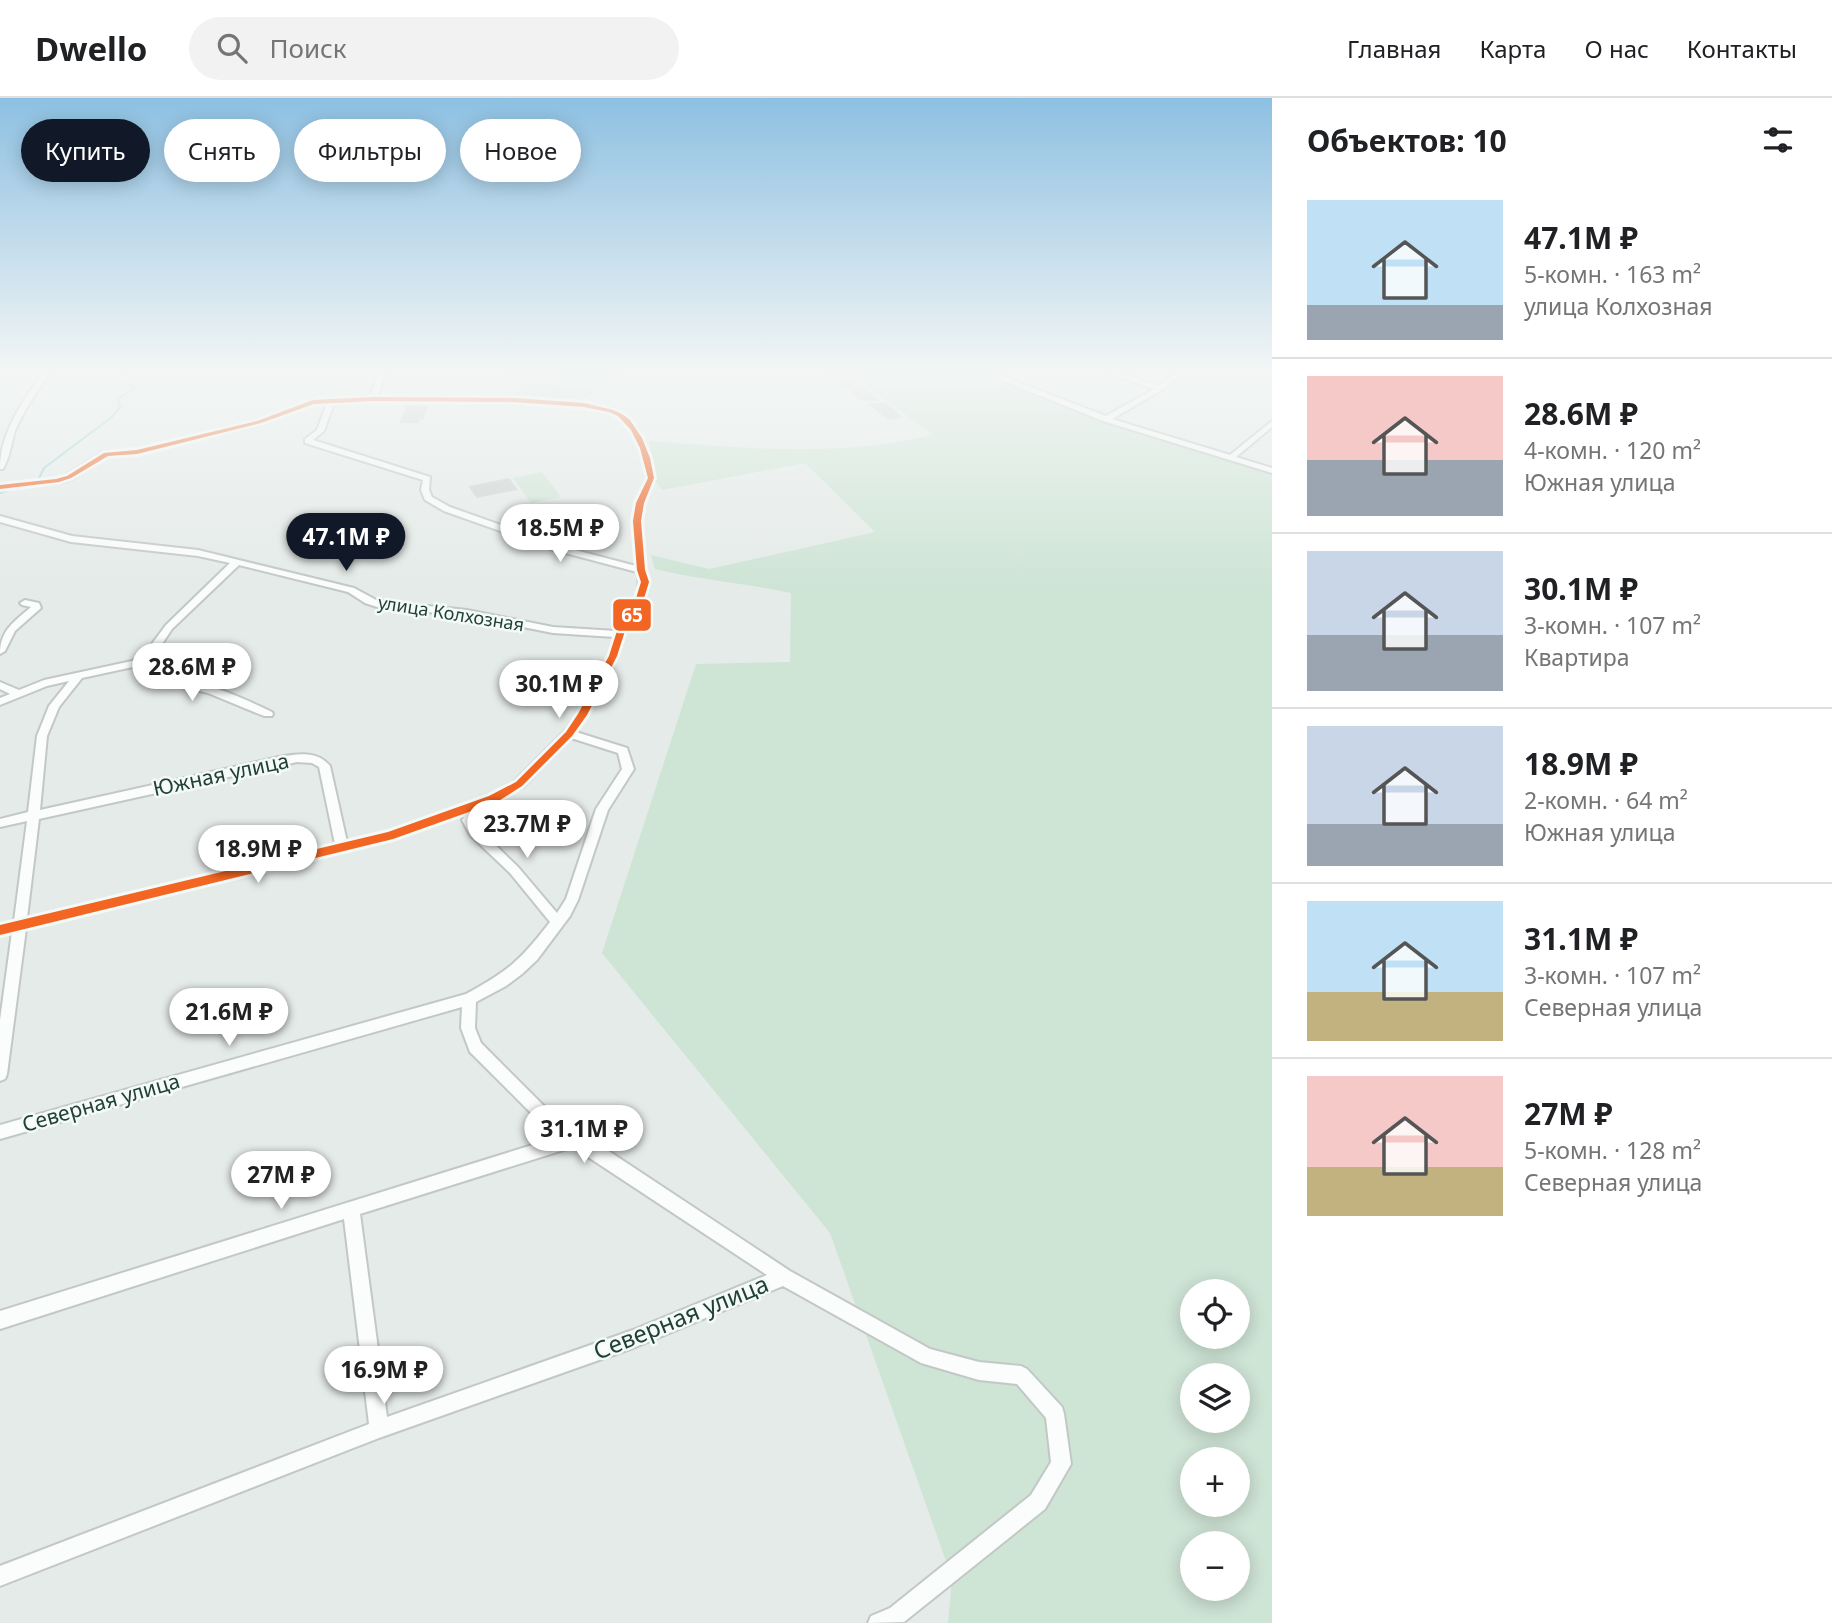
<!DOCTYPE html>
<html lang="ru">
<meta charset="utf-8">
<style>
:root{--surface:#fff;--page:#f2f2f2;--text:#202124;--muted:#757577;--line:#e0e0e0;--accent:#111827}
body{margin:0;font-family:"Noto Sans",sans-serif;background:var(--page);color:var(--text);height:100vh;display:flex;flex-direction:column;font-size:26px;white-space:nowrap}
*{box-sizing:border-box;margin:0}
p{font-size:23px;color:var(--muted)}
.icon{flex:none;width:38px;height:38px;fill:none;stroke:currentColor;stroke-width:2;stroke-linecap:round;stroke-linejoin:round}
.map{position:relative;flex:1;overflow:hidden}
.details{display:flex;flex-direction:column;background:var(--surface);width:560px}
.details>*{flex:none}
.guide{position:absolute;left:21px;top:21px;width:665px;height:63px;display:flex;gap:14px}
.buttons{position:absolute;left:1180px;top:1181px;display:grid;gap:14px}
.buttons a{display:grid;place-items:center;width:70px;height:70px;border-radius:50%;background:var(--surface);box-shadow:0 4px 18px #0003;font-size:35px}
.price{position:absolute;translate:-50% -60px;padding:0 16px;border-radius:24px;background:#fff;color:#222;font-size:23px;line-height:46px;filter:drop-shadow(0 2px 4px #0008)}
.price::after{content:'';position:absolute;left:50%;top:42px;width:21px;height:16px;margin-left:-10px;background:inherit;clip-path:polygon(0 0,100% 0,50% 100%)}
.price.selected{background:var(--accent);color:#fff}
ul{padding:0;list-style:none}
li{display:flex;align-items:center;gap:21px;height:175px;padding:0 35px}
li+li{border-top:2px solid var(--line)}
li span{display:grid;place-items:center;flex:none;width:196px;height:140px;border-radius:0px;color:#555}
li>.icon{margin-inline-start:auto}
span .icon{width:84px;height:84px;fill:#fffc;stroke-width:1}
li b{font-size:30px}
h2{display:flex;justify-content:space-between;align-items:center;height:84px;padding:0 35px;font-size:30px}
.pill{padding:0 24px;border-radius:32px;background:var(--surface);box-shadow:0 4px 18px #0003;font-size:24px;line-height:63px}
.pill.selected{background:var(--accent);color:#fff}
header{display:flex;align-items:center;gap:42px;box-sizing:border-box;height:98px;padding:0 35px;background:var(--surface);border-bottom:2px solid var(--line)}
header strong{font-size:33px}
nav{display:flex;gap:38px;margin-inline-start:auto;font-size:24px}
.search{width:490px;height:63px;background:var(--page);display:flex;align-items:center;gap:18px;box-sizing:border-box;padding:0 24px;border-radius:38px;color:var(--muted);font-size:26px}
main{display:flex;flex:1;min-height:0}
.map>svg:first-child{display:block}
.built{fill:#d3dcd8}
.green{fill:#cee4d5;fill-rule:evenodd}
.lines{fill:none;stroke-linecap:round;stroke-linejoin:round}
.stream{stroke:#a5d3da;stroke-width:2}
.building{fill:#ccd2d0;stroke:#ced4d1;stroke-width:2}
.minor-casing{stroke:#c2c8c5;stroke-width:4}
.minor{fill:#fbfcfc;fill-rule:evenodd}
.bus-1-casing{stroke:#f4faf7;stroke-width:6}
.bus-1{fill:#f26522;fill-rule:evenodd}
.labels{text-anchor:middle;stroke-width:5;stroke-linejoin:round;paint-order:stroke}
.far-street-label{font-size:18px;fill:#224037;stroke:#f4faf7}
.street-label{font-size:21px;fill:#224037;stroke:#f4faf7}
.near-street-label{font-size:24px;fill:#224037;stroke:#f4faf7}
.line-badge{stroke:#f4faf7;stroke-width:2.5}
.badge-label{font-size:19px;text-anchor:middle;font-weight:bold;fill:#fff}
</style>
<header>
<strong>Dwello</strong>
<div class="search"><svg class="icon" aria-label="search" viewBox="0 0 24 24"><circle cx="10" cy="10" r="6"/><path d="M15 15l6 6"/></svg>Поиск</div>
<nav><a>Главная</a><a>Карта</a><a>О нас</a><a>Контакты</a></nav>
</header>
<main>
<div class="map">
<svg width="1272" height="1525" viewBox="0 0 1272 1525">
<rect width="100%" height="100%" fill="#e5ebe8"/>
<path class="built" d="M 508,275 L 631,275 L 578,303 L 516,299 Z"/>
<path class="green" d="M 581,275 L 616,275 C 603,289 566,309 547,296 L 550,290 Z
M 848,275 L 984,275 L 1092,316 L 1272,375 L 1272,1525 L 948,1525 L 952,1480 L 830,1135 L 602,855 L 696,566 L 790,564 L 791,495 C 746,485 699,482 655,471 L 651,457 L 709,471 L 875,434 L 805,365 L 662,392 L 651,378 L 650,343 C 746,350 839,360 933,337 ZM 1192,1194 L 1237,1194 L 1237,1239 L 1192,1239 ZM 1192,1278 L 1237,1278 L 1237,1323 L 1192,1323 ZM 1192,1362 L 1237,1362 L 1237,1407 L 1192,1407 ZM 1192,1446 L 1237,1446 L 1237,1491 L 1192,1491 Z
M 542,374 L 561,399 L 531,405 L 513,380 Z"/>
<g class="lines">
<path class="stream" d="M 37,384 L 44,370 L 112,319 L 120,309 L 118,301 L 135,290 L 121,283 L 123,274
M 0,395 L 20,388"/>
</g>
<path class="building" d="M 827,275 L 844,275 L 877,302 L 860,302 L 846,287 L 838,285 Z
M 883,305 L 888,307 L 901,319 L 888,321 L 871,307 Z
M 407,309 L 427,309 L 423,320 L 419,320 L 418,324 L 401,324 Z
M 509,381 L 516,391 L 477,399 L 470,389 Z"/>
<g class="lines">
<defs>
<path id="minor" d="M 44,274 L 51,274 C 37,293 24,312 15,333 C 11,346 10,359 3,371 L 0,371 C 0,335 23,302 44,274 Z
M 378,274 L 385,274 L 378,299 L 514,300 L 584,305 L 614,311 L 623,316 L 638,331 L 647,350 L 655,380 L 644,405 L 641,423 L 645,472 L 650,484 L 642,510 L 626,533 L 618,558 L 587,617 L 576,634 L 627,650 L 634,671 L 608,712 L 578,802 L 570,818 L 537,862 L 522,876 L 506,888 L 476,904 L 475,930 L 481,945 L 557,1021 L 595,1044 L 790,1173 L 930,1251 L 979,1264 L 1021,1268 L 1027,1271 L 1062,1309 L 1064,1316 L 1071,1366 L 1045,1411 L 904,1524 L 868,1525 L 871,1518 L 890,1510 L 1031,1397 L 1051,1364 L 1046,1320 L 1017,1286 L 979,1282 L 921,1265 L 783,1188 L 633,1250 L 379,1340 L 0,1488 L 0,1468 L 369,1326 L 344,1121 L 0,1231 L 0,1213 L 558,1039 L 547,1031 L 470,954 L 461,930 L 462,909 L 0,1041 L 0,1027 L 466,896 C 507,874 521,862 550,824 L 510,775 L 470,737 L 462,722 L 468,714 L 389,742 L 26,831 L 7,976 L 5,981 L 0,983 L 0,922 L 12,834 L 0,837 L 0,827 L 14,823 L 27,723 L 0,729 L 0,721 L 28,714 L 37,638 L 49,608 L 69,583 L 47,588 L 0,607 L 0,600 L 10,596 L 0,591 L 0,584 L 19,592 L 44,582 L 132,563 L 146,554 L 166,527 L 230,465 L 198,458 L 71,444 L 0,424 L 0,418 L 72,438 L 198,452 L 354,490 L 378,503 L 467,512 L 553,529 L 616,533 C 628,515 644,496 637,474 L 554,452 L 444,413 L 425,402 L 421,392 L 423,382 L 305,345 L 305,341 L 317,332 L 327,305 L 314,306 L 262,326 L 137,356 L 108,358 L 72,381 L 60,385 L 0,391 L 0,387 L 56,381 L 66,377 L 103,354 L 137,352 L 257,322 L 313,302 L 371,299 ZM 374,303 C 435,304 495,303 556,307 C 575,308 601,308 618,319 C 638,332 643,359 647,380 L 636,405 L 633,423 L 636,468 L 560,448 L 450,409 L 432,399 L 429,392 L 430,379 L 313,342 L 324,333 L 334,305 ZM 239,467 L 348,494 L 365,505 L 377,509 L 467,518 L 553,535 L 614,539 L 608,558 L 577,616 L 565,633 L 515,683 L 489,698 L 387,734 L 347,744 L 330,668 C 317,652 297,656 279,659 L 40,712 L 47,638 L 59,609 L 82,580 L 133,569 L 158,583 L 208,595 L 264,618 L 272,618 L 273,616 L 272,614 C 253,605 234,596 215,590 C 190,583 163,583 142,565 L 154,558 L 172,531 ZM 571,640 L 618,655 L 622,671 L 596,711 L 566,801 L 557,815 L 518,769 L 479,731 L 474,723 L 488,707 L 523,689 ZM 297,664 L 312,665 L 319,669 L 335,746 L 27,820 L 39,721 ZM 573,1049 L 767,1177 L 633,1232 L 387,1319 L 360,1116 Z
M 981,274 L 991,274 L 1106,318 L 1154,291 L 1105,274 L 1116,274 L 1159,288 L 1176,274 L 1184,274 L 1162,292 L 1112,321 L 1230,357 L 1272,323 L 1272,329 L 1236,359 L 1272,370 L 1272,375 L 1103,323 Z
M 25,502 L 39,505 L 41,510 L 15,533 L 5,553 L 0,556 C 0,532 14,524 31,509 L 22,507 L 20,505 Z"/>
</defs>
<use href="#minor" class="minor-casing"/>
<use href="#minor" class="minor"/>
<defs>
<path id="bus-1" d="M 374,299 L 514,300 L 584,305 L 613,312 L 622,316 L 630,322 L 642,340 L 650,360 L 654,380 L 644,405 L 641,423 L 645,472 L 649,484 L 641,510 L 625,533 L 617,558 L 587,617 L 572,638 L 522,688 L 497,704 L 393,741 L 0,837 L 0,827 L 388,734 L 489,698 L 516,684 L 566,634 L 578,616 L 609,558 L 617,533 L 633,510 L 641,484 L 637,472 L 633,423 L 636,405 L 648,380 L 640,350 L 631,332 L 618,318 L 609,314 L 584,309 L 514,304 L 374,303 L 314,306 L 261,325 L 137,356 L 108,358 L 71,380 L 59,384 L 0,391 L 0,387 L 56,381 L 67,378 L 104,355 L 137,352 L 257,323 L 313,302 Z"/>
</defs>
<use href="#bus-1" class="bus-1-casing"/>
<use href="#bus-1" class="bus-1"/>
</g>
<linearGradient id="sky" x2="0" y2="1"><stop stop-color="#8dc0e2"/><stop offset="0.56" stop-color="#f3f6f5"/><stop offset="1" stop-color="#f3f6f5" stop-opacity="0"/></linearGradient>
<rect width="1272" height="488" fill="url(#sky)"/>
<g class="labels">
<g class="far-street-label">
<text transform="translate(451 516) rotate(9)" y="6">улица Колхозная</text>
</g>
<g class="street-label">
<text transform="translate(221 677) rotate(-12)" y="7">Южная улица</text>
<text transform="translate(101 1005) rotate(-16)" y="7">Северная улица</text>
</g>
<g class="near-street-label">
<text transform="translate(681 1220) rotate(-22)" y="8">Северная улица</text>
</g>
</g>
<rect class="line-badge" x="612" y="500" width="40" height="34" rx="7" fill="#f26522"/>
<g class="badge-label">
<text x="632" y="524">65</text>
</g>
</svg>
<div class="buttons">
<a><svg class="icon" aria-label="locate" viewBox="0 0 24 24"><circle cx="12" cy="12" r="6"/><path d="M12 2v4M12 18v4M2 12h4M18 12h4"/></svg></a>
<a><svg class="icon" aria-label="layers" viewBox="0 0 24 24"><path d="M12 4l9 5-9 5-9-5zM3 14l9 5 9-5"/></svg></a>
<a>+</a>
<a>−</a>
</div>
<b class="price" style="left:560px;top:466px">18.5M ₽</b>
<b class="price selected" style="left:346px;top:475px">47.1M ₽</b>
<b class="price" style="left:192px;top:605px">28.6M ₽</b>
<b class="price" style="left:559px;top:622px">30.1M ₽</b>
<b class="price" style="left:527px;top:762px">23.7M ₽</b>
<b class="price" style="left:258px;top:787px">18.9M ₽</b>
<b class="price" style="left:229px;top:950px">21.6M ₽</b>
<b class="price" style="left:584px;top:1067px">31.1M ₽</b>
<b class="price" style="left:281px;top:1113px">27M ₽</b>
<b class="price" style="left:384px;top:1308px">16.9M ₽</b>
<div class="guide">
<a class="pill selected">Купить</a>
<a class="pill">Снять</a>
<a class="pill">Фильтры</a>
<a class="pill">Новое</a>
</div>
</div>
<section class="details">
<h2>Объектов: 10<svg class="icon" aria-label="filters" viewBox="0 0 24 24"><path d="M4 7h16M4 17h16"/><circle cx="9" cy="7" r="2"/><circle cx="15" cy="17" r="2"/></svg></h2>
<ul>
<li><span style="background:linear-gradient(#bfe0f5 75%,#9aa5b1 0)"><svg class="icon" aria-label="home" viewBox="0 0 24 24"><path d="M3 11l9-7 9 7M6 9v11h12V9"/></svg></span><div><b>47.1M ₽</b><p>5-комн. · 163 m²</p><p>улица Колхозная</p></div></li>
<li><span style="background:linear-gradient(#f6c9c9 60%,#9aa5b1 0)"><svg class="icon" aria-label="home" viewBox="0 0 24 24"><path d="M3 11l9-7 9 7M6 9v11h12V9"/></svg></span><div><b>28.6M ₽</b><p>4-комн. · 120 m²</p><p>Южная улица</p></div></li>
<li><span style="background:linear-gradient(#c9d6e8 60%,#9aa5b1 0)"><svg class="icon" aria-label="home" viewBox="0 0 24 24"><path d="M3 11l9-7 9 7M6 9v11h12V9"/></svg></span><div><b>30.1M ₽</b><p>3-комн. · 107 m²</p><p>Квартира</p></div></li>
<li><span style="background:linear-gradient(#c9d6e8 70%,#9aa5b1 0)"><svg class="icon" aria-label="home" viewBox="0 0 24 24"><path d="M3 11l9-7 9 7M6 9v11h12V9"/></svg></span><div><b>18.9M ₽</b><p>2-комн. · 64 m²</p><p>Южная улица</p></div></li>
<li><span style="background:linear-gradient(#bfe0f5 65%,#c2b280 0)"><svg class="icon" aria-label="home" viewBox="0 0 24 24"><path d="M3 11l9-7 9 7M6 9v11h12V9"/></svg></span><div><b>31.1M ₽</b><p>3-комн. · 107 m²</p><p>Северная улица</p></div></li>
<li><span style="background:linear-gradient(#f6c9c9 65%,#c2b280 0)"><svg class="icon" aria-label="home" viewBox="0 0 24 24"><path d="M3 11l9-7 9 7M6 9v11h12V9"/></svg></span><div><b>27M ₽</b><p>5-комн. · 128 m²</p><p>Северная улица</p></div></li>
</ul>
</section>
</main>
